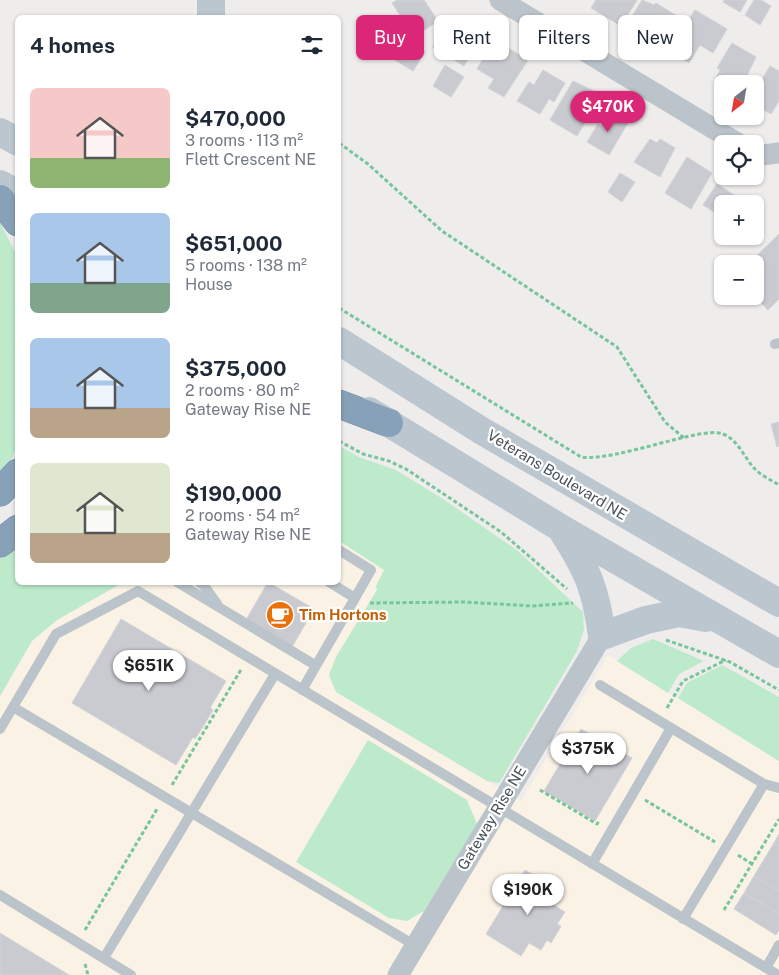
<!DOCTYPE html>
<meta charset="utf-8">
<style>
:root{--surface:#fff;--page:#f6f6f7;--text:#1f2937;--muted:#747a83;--accent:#db2777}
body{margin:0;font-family:"Public Sans",sans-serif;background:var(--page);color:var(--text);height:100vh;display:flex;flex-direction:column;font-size:19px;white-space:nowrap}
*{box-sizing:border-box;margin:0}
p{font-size:16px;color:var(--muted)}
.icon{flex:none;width:28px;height:28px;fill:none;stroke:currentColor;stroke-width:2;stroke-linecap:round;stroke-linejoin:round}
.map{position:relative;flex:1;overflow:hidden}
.details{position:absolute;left:15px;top:15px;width:326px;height:570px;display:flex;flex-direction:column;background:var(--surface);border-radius:8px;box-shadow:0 1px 4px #0004}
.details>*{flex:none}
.hud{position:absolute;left:356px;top:15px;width:348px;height:45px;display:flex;gap:10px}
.needle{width:32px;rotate:211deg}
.tools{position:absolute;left:714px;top:75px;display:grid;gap:10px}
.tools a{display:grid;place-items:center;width:50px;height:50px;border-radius:8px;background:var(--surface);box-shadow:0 1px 4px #0004;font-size:25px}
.price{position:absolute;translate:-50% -42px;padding:0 11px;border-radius:18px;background:#fff;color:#222;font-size:16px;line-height:32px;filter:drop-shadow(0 1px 2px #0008)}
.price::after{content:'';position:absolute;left:50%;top:30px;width:15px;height:11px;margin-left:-8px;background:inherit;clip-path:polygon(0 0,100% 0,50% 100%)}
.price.active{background:var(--accent);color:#fff}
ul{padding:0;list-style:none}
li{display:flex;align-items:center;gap:15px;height:125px;padding:0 15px}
li span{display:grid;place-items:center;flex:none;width:140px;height:100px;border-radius:8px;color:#555}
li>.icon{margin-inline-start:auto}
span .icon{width:60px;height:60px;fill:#fffc;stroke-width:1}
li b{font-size:21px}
h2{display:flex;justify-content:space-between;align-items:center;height:60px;padding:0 15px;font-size:21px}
.chip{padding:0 18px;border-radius:8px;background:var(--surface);box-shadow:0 1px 4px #0004;font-size:18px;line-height:45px}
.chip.active{background:var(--accent);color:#fff}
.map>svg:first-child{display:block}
.commercial{fill:#faf2e5}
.green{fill:#bceacb}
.building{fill:#cacbd0;stroke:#d0d3d7}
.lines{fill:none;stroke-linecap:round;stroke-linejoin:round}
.highway-casing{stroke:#728da3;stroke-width:29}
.path{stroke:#77c59a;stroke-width:3;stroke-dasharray:4 2.5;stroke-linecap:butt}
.lane{stroke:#bbc4ca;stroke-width:10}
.street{stroke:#bbc4ca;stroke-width:21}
.secondary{stroke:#bbc6cf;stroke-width:28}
.highway{stroke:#87a2b8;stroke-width:28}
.labels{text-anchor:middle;stroke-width:4.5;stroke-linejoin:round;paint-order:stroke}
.street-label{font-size:15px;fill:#465058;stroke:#fff}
.food-label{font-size:15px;font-weight:bold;fill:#c56008;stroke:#fff;text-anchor:start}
</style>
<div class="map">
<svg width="779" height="975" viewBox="0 0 779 975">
<rect width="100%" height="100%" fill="#efecec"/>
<path class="commercial" d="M 339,541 L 385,570 L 376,586 L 377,590 L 336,657 L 329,675 L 336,692 L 521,801 L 608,655 L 779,761 L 779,975 L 0,975 L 0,696 L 32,641 L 57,620 L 122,583 L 339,582 Z"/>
<path class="green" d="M 0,222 L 18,258 L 17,447 L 9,464 L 0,474 Z
M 339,446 L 361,458 L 396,470 L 443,499 L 518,551 L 583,612 L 584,629 L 577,651 L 499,783 L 487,781 L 336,692 L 329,675 L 336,657 L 377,590 L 376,586 L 384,570 L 339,541 Z
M 17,544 L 18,582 L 122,583 L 57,620 L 32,641 L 0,696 L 0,557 Z
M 653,639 L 704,661 L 679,674 L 668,693 L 617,661 L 631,648 Z
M 722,665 L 779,697 L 779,761 L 678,698 L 687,683 Z
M 368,740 L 467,800 L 477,824 L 424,911 L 407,921 L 389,918 L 296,862 Z"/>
<path class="building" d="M 397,0 L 424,0 L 438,21 L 414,37 L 392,3 Z
M 596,0 L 637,0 L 621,26 L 591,8 Z
M 642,0 L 654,5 L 656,3 L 677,16 L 661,41 L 629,21 Z
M 724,0 L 747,0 L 740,12 L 723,2 Z
M 754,0 L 761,0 L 771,6 L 760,25 L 745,15 Z
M 695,10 L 727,29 L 713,53 L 700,45 L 689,63 L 669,51 Z
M 463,22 L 482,34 L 464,66 L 433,47 L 446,24 L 458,31 Z
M 407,41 L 425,52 L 413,71 L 395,60 Z
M 498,42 L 528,60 L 504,97 L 488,88 L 494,79 L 477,69 L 487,52 L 491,54 Z
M 732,43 L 756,57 L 743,84 L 726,84 L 716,78 L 720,70 L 717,68 Z
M 445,65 L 464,77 L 451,97 L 433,86 Z
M 770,66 L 779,71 L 779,101 L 771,114 L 755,105 L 755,85 L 757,82 L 760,83 Z
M 543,70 L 565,83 L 554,102 L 549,99 L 540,114 L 517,101 L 529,82 L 534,85 Z
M 573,81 L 596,92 L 594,95 L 600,98 L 577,136 L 550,120 Z
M 611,110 L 629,121 L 609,155 L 587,142 L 598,124 L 601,126 Z
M 650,139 L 657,143 L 660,139 L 675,148 L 660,177 L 634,162 Z
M 687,157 L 712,173 L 691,209 L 665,193 Z
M 620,173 L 635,182 L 622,202 L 608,192 Z
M 717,184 L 748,204 L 722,204 L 722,224 L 716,220 L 719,215 L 703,205 Z
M 779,234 L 779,299 L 768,310 L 755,296 L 755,264 L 748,264 Z
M 740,296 L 753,296 L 746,303 Z
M 779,422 L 779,446 L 777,447 L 771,424 Z
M 268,582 L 314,609 L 292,647 L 246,620 Z
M 121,619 L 226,681 L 210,708 L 213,710 L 204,725 L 195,739 L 193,737 L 176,765 L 72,703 Z
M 581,729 L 632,758 L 595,821 L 544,791 Z
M 779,834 L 779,846 L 774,843 Z
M 774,843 L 779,846 L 779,891 L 754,876 Z
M 525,870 L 560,891 L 552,904 L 565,912 L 557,924 L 561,926 L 551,943 L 547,940 L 541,950 L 529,943 L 521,956 L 486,934 Z
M 754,876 L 779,891 L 779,914 L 744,893 Z
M 744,893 L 779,914 L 779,930 L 776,935 L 734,909 Z
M 0,933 L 69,975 L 0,975 Z"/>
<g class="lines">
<defs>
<path id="highway" d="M 0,199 L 18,222
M 339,404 L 389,423
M 0,492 L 18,473
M 0,543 L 18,529"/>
</defs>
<use href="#highway" class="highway-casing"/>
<path class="path" d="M 339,143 L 368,164 L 442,231 L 617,347 L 665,422 L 684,438
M 339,308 L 581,457 C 616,462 703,425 723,434 C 738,440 744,457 754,468 C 760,475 771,480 779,485
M 339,441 L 363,454 L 389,461 L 406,469 L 501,532 L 567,589
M 370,603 L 464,602 L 532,606 L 573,603
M 666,640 L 730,662 L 779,690
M 667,708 L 683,681 L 726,660
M 172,785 L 242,668
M 540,790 L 597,824 L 599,821
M 645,800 L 715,842
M 738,855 L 752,864
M 724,910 L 779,819
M 85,930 L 157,809
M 85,964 L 88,975"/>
<path class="lane" d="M 775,344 L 779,343
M 339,550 L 371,570 L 355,598
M 177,582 L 315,665
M 199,582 L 205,587 L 217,604
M 600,685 L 764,784 L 779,788
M 302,690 L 355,598 L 329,582
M 0,729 L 13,707
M 592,864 L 671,728
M 0,895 L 131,975
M 683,919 L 764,784
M 416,946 L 13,707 L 56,634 L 138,591 L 778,975
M 104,958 L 275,674
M 766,968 L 779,945"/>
<path class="street" d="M 500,0 L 739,144
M 755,152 L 762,155 L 779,153
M 398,975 L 602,636"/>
<path class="secondary" d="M 211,0 L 211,18
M 0,132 L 18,142
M 0,184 L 18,194
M 339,341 L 482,431 L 779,603
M 369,411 L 559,527 L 779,654
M 563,532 C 588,571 596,590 602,636 L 646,620 L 679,613 L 706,618"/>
<use href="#highway" class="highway"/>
</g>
<defs>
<symbol id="cafe-disc" viewBox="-11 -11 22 22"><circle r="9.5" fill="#e8710a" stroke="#fff"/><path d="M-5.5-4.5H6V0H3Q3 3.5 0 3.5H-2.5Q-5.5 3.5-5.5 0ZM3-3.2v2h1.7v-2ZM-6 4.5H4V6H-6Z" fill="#fff"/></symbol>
</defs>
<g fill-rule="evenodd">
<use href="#cafe-disc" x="264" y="599" width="32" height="32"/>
</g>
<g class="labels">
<g class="street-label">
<text transform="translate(557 475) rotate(31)" y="5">Veterans Boulevard NE</text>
<text transform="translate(492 818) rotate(-59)" y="5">Gateway Rise NE</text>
</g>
<g class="food-label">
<text x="299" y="620">Tim Hortons</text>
</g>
</g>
</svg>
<div class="tools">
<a><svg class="needle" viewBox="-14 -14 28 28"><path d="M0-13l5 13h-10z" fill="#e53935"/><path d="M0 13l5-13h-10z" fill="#747a83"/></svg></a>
<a><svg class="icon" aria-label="locate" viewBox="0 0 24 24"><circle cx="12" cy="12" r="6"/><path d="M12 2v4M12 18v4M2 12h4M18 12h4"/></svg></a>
<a>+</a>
<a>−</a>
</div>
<b class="price active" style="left:608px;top:133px">$470K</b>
<b class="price" style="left:149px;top:692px">$651K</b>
<b class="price" style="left:588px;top:775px">$375K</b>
<b class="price" style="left:528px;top:916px">$190K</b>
<div class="hud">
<a class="chip active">Buy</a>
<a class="chip">Rent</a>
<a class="chip">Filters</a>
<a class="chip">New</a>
</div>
<section class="details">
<h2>4 homes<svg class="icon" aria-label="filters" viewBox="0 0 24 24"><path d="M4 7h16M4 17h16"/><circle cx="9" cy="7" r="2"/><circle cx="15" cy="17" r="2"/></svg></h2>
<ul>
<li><span style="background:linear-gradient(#f6c9c9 70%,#8fb573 0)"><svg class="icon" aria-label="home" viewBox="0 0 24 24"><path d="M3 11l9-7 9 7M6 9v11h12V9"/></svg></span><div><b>$470,000</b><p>3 rooms · 113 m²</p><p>Flett Crescent NE</p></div></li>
<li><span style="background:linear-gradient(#a9c7e8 70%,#7fa58c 0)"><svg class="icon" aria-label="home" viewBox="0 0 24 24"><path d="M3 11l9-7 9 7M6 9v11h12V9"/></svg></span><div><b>$651,000</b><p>5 rooms · 138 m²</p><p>House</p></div></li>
<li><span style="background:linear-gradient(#a9c7e8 70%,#b9a48a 0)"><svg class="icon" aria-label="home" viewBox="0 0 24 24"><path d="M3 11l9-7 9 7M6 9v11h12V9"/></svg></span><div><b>$375,000</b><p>2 rooms · 80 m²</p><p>Gateway Rise NE</p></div></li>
<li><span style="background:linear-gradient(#dfe7d0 70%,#b9a48a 0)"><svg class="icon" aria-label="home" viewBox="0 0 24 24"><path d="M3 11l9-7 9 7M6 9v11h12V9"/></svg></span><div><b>$190,000</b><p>2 rooms · 54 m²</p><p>Gateway Rise NE</p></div></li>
</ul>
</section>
</div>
